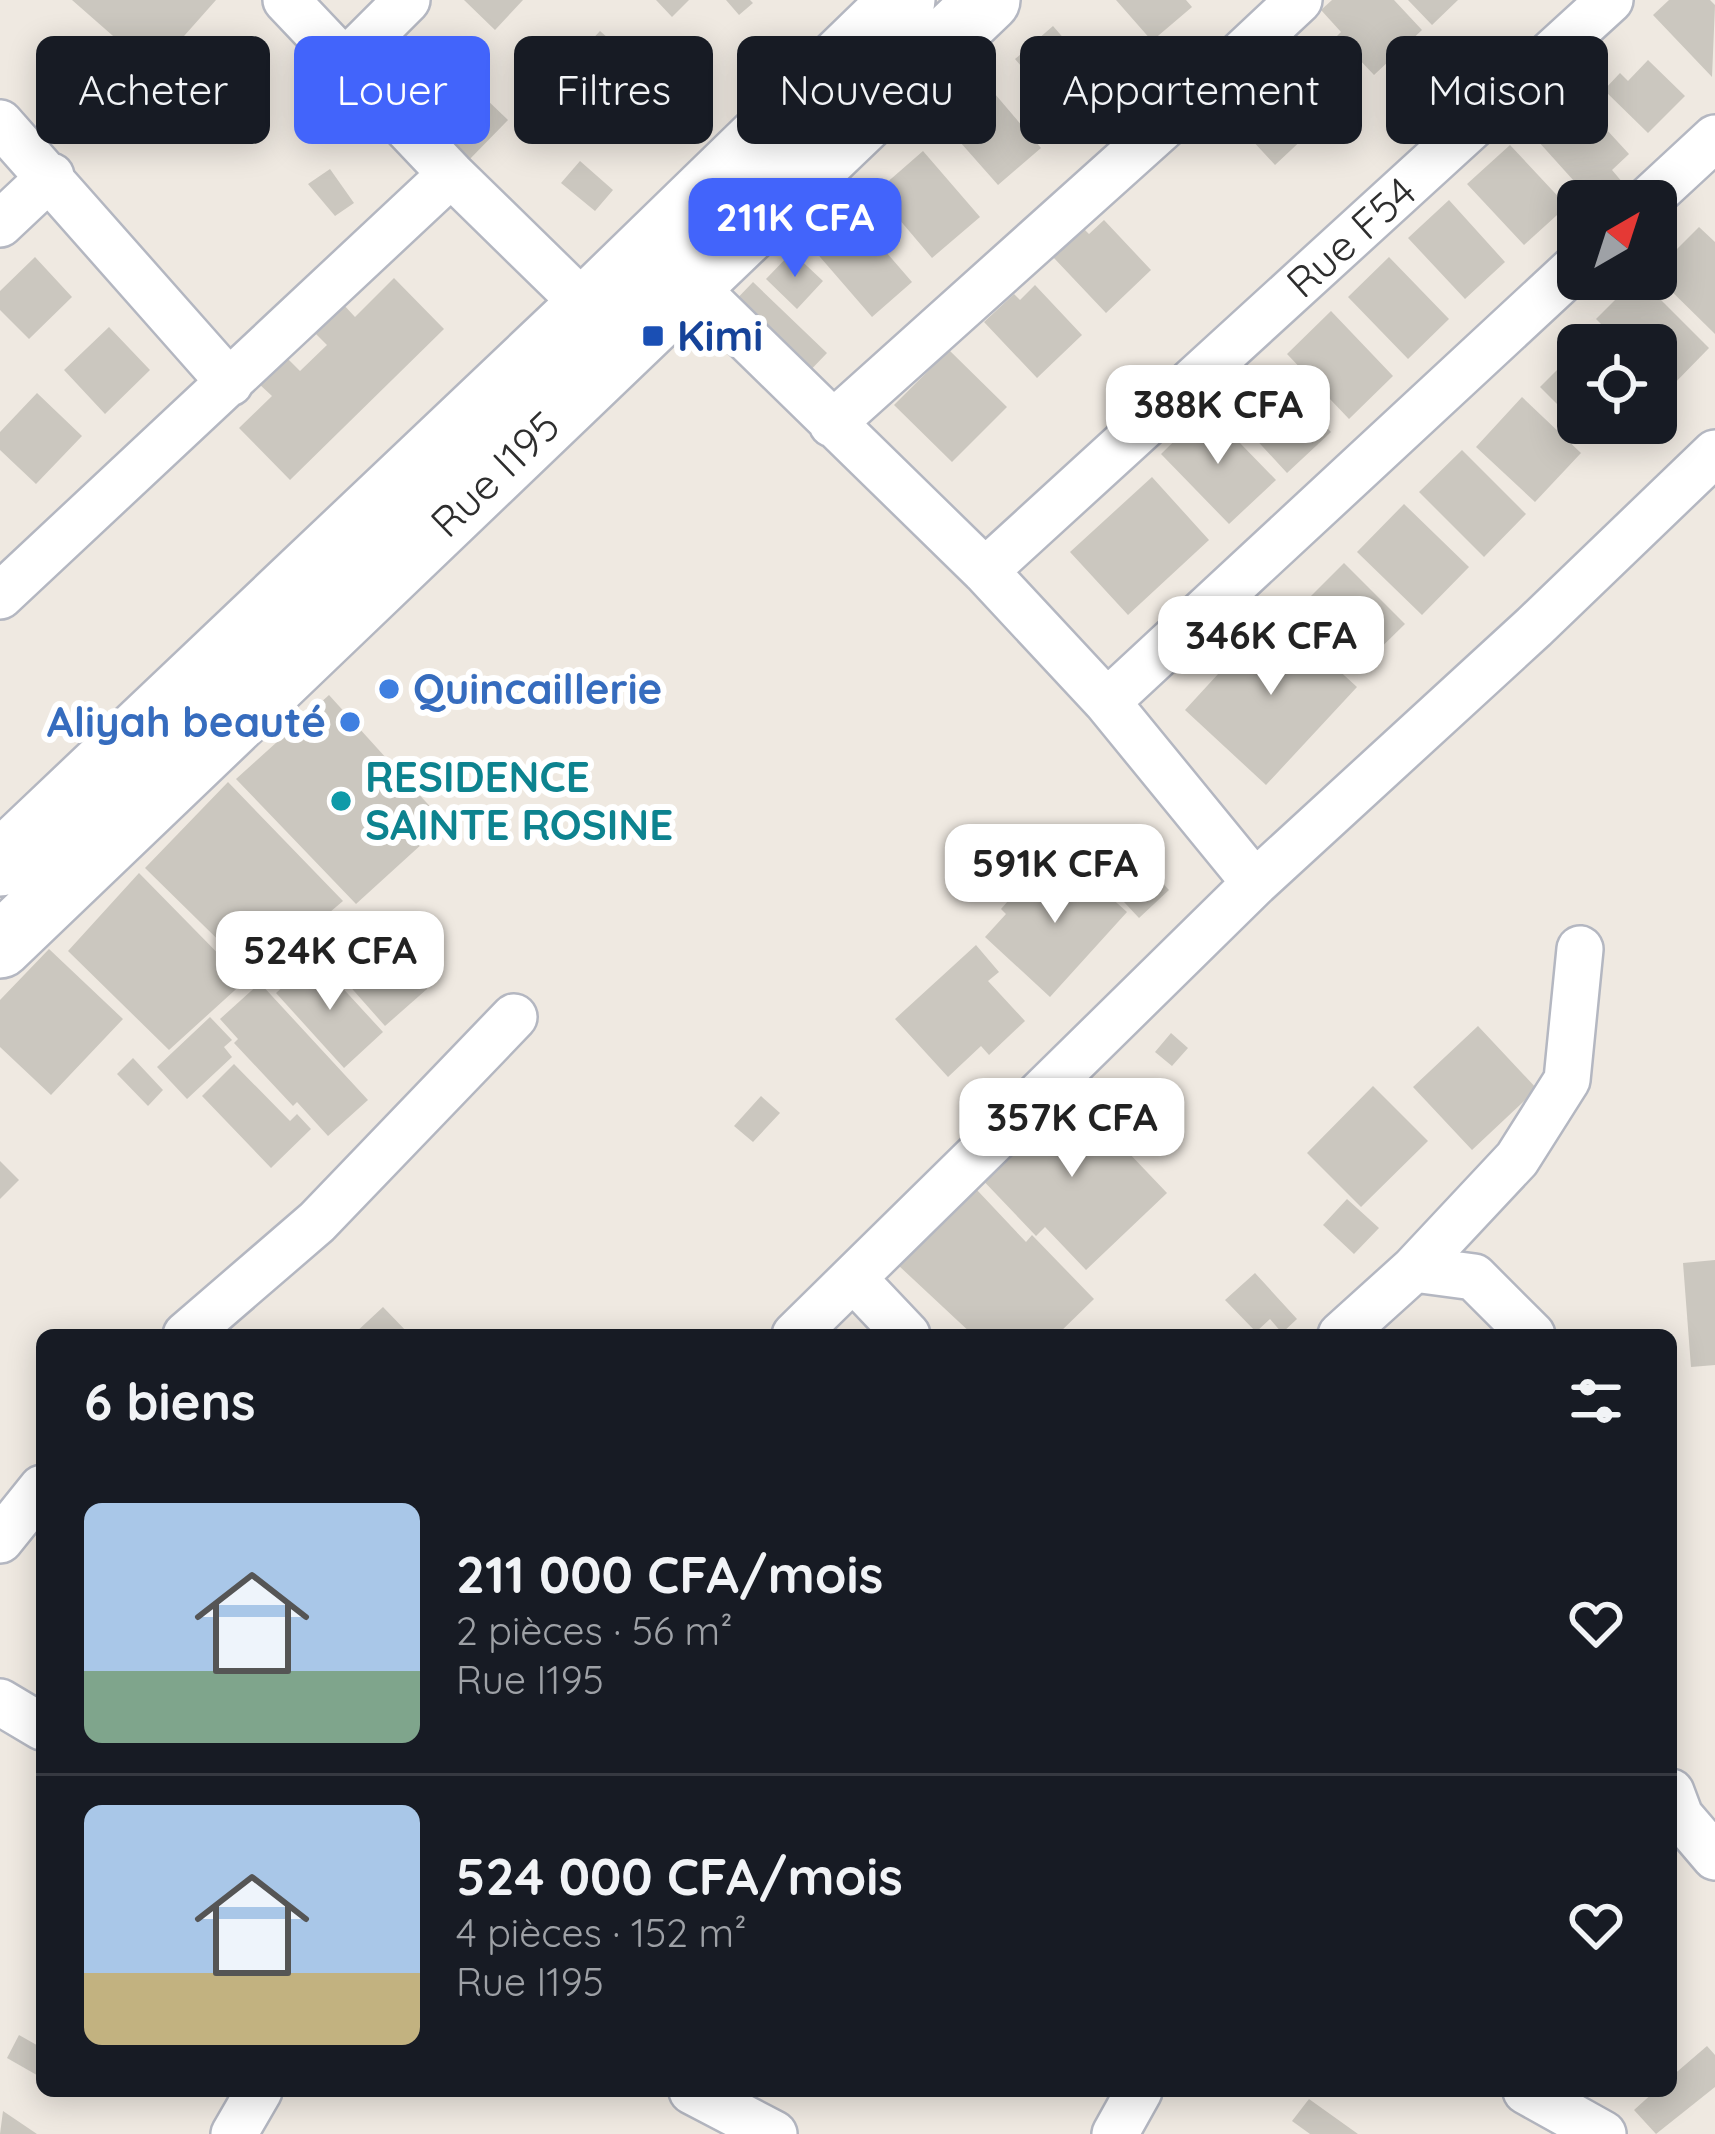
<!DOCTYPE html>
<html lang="fr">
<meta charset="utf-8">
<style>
:root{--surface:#171b24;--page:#20242c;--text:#f1f3f6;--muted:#9ea1a6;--line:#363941;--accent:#4264fb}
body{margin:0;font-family:Quicksand,sans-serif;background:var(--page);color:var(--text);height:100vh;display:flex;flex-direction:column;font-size:45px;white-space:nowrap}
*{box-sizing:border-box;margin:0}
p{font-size:39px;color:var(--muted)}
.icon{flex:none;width:66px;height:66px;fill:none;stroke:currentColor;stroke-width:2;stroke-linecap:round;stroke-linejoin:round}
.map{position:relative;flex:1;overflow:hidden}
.panel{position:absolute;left:36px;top:1329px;width:1641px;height:768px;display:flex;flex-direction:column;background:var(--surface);border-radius:18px;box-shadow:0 6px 30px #0003}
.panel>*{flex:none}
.hud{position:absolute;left:36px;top:36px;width:1644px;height:108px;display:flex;gap:24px}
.needle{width:78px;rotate:39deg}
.fabs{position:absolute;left:1557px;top:180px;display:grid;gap:24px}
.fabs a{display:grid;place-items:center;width:120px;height:120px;border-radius:18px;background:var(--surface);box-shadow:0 6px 30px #0003;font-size:60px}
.price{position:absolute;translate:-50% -102px;padding:0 27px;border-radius:24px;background:#fff;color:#222;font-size:39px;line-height:78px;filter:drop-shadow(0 3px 6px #0008)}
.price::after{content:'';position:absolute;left:50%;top:72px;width:36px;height:27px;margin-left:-18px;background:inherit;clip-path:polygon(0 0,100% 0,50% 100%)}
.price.current{background:var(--accent);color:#fff}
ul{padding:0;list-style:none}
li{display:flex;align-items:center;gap:36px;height:300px;padding:0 48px}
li+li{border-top:3px solid var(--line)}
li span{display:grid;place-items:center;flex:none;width:336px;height:240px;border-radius:18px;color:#555}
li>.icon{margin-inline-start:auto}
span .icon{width:144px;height:144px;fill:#fffc;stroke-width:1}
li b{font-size:51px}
h2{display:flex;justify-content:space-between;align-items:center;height:144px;padding:0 48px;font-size:51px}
.pill{padding:0 42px;border-radius:18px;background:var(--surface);box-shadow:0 6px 30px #0003;font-size:42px;line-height:108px}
.pill.current{background:var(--accent);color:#fff}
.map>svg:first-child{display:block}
.building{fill:#cbc7bf}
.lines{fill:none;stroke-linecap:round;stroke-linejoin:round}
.minor-casing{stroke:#b4b7c1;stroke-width:50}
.secondary-casing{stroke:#b4b7c1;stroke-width:68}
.minor{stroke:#fff;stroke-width:45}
.secondary{stroke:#fff;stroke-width:63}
.transit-dot{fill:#1a4fb4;stroke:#fff;stroke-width:4.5}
.shop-dot{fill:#3f7fe0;stroke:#fff;stroke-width:4.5}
.culture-dot{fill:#0f9aa8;stroke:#fff;stroke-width:4.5}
.labels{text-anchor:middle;stroke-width:12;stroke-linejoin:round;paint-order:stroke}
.street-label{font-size:42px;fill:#2e2e2e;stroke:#fff}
.transit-label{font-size:42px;font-weight:bold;fill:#164399;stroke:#fff;text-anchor:start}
.shop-label{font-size:42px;font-weight:bold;fill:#366cbe;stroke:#fff;text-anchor:start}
.culture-label{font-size:42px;font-weight:bold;fill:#0d838f;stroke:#fff;text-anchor:start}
</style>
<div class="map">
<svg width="1715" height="2134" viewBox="0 0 1715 2134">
<rect width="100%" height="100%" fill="#efe9e1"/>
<path class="building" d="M 72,0 L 216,0 L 153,71 Z
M 464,0 L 523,0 L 495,30 Z
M 656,0 L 689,0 L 672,17 Z
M 726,0 L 750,0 L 753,3 L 739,15 Z
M 1116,0 L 1186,0 L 1192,7 L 1152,41 Z
M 1332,0 L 1394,0 L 1422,30 L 1374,75 L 1337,36 L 1341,32 L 1321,10 Z
M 1408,0 L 1458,0 L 1432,25 Z
M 1669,0 L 1710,0 L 1715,5 L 1712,77 L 1653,15 Z
M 1053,26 L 1106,87 L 1068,119 L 1015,59 Z
M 600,31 L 636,63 L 608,94 L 572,61 Z
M 662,45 L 698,77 L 672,105 L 680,112 L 666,128 L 622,88 Z
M 436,51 L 508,120 L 467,162 L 440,135 L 452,122 L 409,80 Z
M 1266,58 L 1324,119 L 1275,165 L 1238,125 L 1242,121 L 1223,100 Z
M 1648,60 L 1685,96 L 1648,133 L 1604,90 L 1620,73 L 1628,81 Z
M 560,72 L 585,95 L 555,129 L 529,105 Z
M 989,87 L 1041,148 L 998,185 L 945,125 Z
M 1571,91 L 1629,154 L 1612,170 L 1623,183 L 1604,201 L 1592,201 L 1528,130 Z
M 1510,145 L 1567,206 L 1524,245 L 1467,184 Z
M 923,151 L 980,217 L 932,258 L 876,192 Z
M 580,161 L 613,190 L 595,211 L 561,183 Z
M 330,169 L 354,203 L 335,216 L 308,184 Z
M 1449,200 L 1505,262 L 1465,299 L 1408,238 Z
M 854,215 L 912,282 L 872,317 L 814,250 Z
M 1104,220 L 1151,270 L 1106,313 L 1053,257 L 1083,228 L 1089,234 Z
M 1699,227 L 1715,242 L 1715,334 L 1656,276 L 1656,270 Z
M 792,252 L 823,281 L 797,309 L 766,279 Z
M 35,257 L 72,297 L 29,339 L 0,310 L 0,291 Z
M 1389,257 L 1449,319 L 1408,359 L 1348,297 Z
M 394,278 L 444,329 L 290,480 L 239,428 L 272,396 L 258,383 L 286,357 L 300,371 L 327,345 L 313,331 L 342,303 L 355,317 Z
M 1636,279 L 1640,279 L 1709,348 L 1668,390 L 1656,378 L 1656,345 L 1622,345 L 1596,319 Z
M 753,282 L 827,353 L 802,379 L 728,308 Z
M 1035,285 L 1082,335 L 1037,378 L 984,322 L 1014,294 L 1020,300 Z
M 1331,311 L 1393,376 L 1349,419 L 1287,354 Z
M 109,327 L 150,370 L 105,414 L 64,370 Z
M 1578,349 L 1578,423 L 1606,423 L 1591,438 L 1540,387 Z
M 949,350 L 1007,407 L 952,462 L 894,405 Z
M 1270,367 L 1331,432 L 1287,473 L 1226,407 Z
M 37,393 L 82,436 L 36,484 L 0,450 L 0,432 Z
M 1522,397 L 1581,453 L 1535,502 L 1476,447 Z
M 1207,409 L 1276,480 L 1229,524 L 1161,454 Z
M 1462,450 L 1526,514 L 1484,557 L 1419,492 Z
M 1152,477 L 1209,540 L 1128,615 L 1070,552 Z
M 1404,504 L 1469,567 L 1422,615 L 1357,552 Z
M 1344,563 L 1405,624 L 1358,670 L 1298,609 Z
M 1275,612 L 1357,687 L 1266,785 L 1185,710 Z
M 329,695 L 445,823 L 356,904 L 236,779 Z
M 228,782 L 343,901 L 255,976 L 145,868 Z
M 1109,826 L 1169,890 L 1139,918 L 1079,854 Z
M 1069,860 L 1127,912 L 1050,997 L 985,937 L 1006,914 L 1001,909 L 1029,877 L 1043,890 Z
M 139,873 L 245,981 L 169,1050 L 68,951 Z
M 357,911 L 427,989 L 385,1026 L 316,948 Z
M 976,945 L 999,972 L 988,981 L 1025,1021 L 989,1055 L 981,1046 L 948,1077 L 895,1019 Z
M 49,949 L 123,1019 L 51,1095 L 0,1047 L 0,1000 Z
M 315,958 L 383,1032 L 344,1068 L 276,993 Z
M 260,983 L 368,1100 L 328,1136 L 297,1102 L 293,1106 L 234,1043 L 238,1039 L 220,1019 Z
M 210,1017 L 232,1040 L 224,1047 L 232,1057 L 187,1099 L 157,1067 Z
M 1478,1026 L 1537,1089 L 1472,1150 L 1413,1087 Z
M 1171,1033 L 1188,1048 L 1172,1066 L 1155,1052 Z
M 133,1058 L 163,1090 L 148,1106 L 117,1074 Z
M 234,1064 L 290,1121 L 297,1114 L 311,1129 L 271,1168 L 202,1096 Z
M 1373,1086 L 1428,1141 L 1361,1207 L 1307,1153 Z
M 1066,1087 L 1167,1193 L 1086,1270 L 1045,1227 L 1036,1236 L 975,1172 Z
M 761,1096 L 780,1113 L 753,1142 L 734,1126 Z
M 0,1161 L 19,1180 L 0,1199 Z
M 977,1190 L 1026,1242 L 1032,1235 L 1094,1299 L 1057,1335 L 973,1335 L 898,1265 Z
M 1347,1199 L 1379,1228 L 1354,1254 L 1323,1225 Z
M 1715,1260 L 1715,1365 L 1691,1367 L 1683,1263 Z
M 1255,1273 L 1297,1319 L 1282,1333 L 1270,1319 L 1256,1332 L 1225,1300 Z
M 383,1307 L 410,1335 L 353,1335 Z
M 19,2035 L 42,2048 L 42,2078 L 7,2058 Z
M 1707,2046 L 1715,2055 L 1715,2087 L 1656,2134 L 1634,2110 L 1655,2091 L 1671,2091 L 1671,2077 Z
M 1309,2099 L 1358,2134 L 1310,2134 L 1292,2121 Z
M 3,2111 L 37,2134 L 0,2134 Z"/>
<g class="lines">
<defs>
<path id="minor" d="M 286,0 L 451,174 L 587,307
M 344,63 L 407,0
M 0,123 L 230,383
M 1647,201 L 1715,138
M 0,224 L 51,176
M 673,266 L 985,571 L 1107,702 L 1255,883
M 832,424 L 1186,106 L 1299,0
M 985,571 L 1610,0
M 0,596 L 451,174
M 1107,702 L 1578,265
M 1414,1269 L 1474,1277 L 1532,1335
M 853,1278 L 907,1335
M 186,1335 L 317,1222 L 514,1017
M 795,1335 L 1255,883 L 1534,627 L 1715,453
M 1341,1335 L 1414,1269 L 1517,1159 L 1567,1080 L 1580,949
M 0,1540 L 42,1488
M 0,1702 L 42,1727
M 1671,1792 L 1680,1816 L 1715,1857
M 692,2091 L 774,2134
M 1526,2091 L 1603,2134
M 234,2134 L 259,2091
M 1115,2134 L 1139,2091"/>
<path id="secondary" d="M 0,864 L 587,307 L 903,0
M 0,946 L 988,0"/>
</defs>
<use href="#minor" class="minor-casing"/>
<use href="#secondary" class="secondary-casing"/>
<use href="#minor" class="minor"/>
<use href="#secondary" class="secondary"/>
</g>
<rect class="transit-dot" x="641" y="324" width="24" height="24" rx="6"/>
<g class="shop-dot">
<circle cx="389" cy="689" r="12"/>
<circle cx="350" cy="722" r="12"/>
</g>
<circle class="culture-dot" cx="341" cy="801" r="12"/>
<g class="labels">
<g class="street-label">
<text transform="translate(1351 237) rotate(-42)" y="15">Rue F54</text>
<text transform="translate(495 474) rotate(-44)" y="15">Rue I195</text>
</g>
<g class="transit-label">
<text x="677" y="351">Kimi</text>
</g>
<g class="shop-label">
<text x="413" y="704">Quincaillerie</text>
<text x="326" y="737" text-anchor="end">Aliyah beauté</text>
</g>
<g class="culture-label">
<text x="365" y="792">RESIDENCE<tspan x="365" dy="48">SAINTE ROSINE</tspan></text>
</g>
</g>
</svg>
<div class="fabs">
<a><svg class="needle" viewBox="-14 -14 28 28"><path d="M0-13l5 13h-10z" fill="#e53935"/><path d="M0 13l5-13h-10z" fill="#9ea1a6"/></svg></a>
<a><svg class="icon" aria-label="locate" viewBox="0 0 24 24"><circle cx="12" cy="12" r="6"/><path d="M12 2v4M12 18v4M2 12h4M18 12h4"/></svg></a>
</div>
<b class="price current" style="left:795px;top:280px">211K CFA</b>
<b class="price" style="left:1218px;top:467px">388K CFA</b>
<b class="price" style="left:1271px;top:698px">346K CFA</b>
<b class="price" style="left:1055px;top:926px">591K CFA</b>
<b class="price" style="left:330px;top:1013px">524K CFA</b>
<b class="price" style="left:1072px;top:1180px">357K CFA</b>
<div class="hud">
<a class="pill">Acheter</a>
<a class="pill current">Louer</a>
<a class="pill">Filtres</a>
<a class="pill">Nouveau</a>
<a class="pill">Appartement</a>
<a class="pill">Maison</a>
</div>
<section class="panel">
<h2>6 biens<svg class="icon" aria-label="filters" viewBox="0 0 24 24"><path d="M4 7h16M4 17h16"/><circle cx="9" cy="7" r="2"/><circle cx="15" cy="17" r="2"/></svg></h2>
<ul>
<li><span style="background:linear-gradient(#a9c7e8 70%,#7fa58c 0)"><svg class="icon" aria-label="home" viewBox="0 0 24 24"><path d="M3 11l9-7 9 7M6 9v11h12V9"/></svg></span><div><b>211 000 CFA/mois</b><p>2 pièces · 56 m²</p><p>Rue I195</p></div><svg class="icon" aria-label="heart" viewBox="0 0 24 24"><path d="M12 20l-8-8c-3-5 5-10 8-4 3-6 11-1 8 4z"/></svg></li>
<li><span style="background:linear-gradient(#a9c7e8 70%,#c2b280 0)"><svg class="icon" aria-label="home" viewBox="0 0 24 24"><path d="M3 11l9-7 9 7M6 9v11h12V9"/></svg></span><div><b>524 000 CFA/mois</b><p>4 pièces · 152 m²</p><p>Rue I195</p></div><svg class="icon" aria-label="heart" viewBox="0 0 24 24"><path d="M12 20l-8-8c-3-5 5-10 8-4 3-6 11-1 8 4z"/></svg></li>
</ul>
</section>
</div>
